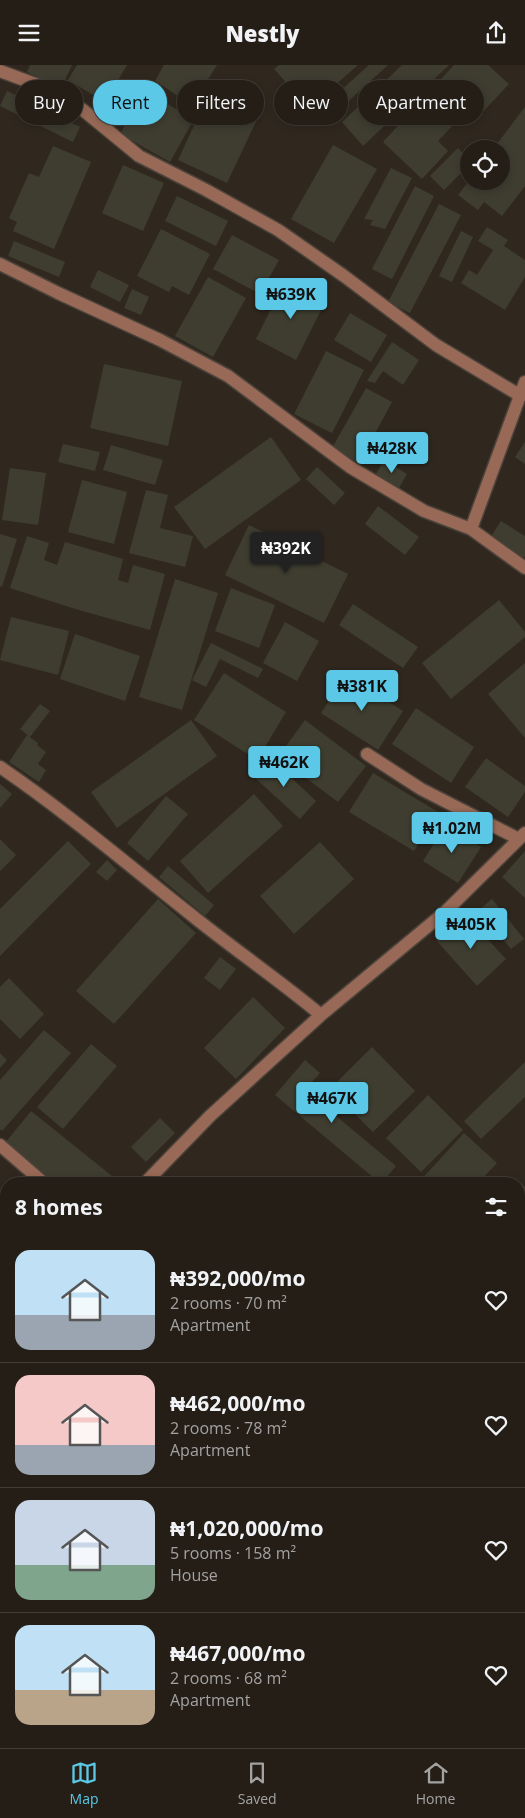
<!DOCTYPE html>
<meta charset="utf-8">
<style>
:root{--surface:#241e17;--page:#302b24;--text:#f1f3f6;--muted:#a3a2a1;--line:#413c36;--accent:#5bc8e7}
body{margin:0;font-family:"Open Sans",sans-serif;background:var(--page);color:var(--text);height:100vh;display:flex;flex-direction:column;font-size:19px;white-space:nowrap}
*{box-sizing:border-box;margin:0}
p{font-size:16px;color:var(--muted)}
.icon{flex:none;width:28px;height:28px;fill:none;stroke:currentColor;stroke-width:2;stroke-linecap:round;stroke-linejoin:round}
.map{position:relative;flex:1;overflow:hidden}
.side{position:absolute;left:0px;top:1112px;width:525px;height:571px;display:flex;flex-direction:column;background:var(--surface);border-radius:20px 20px 0 0;box-shadow:0 2px 8px #0003,0 0 0 1px var(--line)}
.side>*{flex:none}
.hud{position:absolute;left:15px;top:15px;width:495px;height:45px;display:flex;gap:10px}
.buttons{position:absolute;left:460px;top:75px;display:grid;gap:10px}
.buttons a{display:grid;place-items:center;width:50px;height:50px;border-radius:50%;background:var(--surface);box-shadow:0 2px 8px #0003,0 0 0 1px var(--line);font-size:25px}
.price{position:absolute;translate:-50% -42px;padding:0 11px;border-radius:5px;background:var(--accent);color:#111;font-size:16px;line-height:32px;filter:drop-shadow(0 1px 2px #0008)}
.price::after{content:'';position:absolute;left:50%;top:30px;width:15px;height:11px;margin-left:-8px;background:inherit;clip-path:polygon(0 0,100% 0,50% 100%)}
.price.current{background:#222;color:#fff}
ul{padding:0;list-style:none}
li{display:flex;align-items:center;gap:15px;height:125px;padding:0 15px}
li+li{border-top:1px solid var(--line)}
li span{display:grid;place-items:center;flex:none;width:140px;height:100px;border-radius:15px;color:#555}
li>.icon{margin-inline-start:auto}
span .icon{width:60px;height:60px;fill:#fffc;stroke-width:1}
li b{font-size:21px}
h2{display:flex;justify-content:space-between;align-items:center;height:60px;padding:0 15px;font-size:21px}
.pill{padding:0 18px;border-radius:22px;background:var(--surface);box-shadow:0 2px 8px #0003,0 0 0 1px var(--line);font-size:18px;line-height:45px}
.pill.current{background:var(--accent);color:#111}
header{display:flex;justify-content:space-between;align-items:center;height:65px;padding:0 15px;background:var(--surface);font-size:22px;font-weight:800}
.tabs{display:flex;justify-content:space-around;align-items:center;height:70px;border-top:1px solid var(--line);background:var(--surface);font-size:14px;color:var(--muted)}
.tabs a{display:grid;justify-items:center;gap:2px}
.tabs .current{color:var(--accent)}
.map>svg:first-child{display:block}
.building{fill:#3e3d30}
.lines{fill:none;stroke-linecap:round;stroke-linejoin:round}
.minor-casing{stroke:#4b433a;stroke-width:15}
.minor{stroke:#976956;stroke-width:12}
</style>
<header><svg class="icon" aria-label="menu" viewBox="0 0 24 24"><path d="M4 6h16M4 12h16M4 18h16"/></svg>Nestly<svg class="icon" aria-label="share" viewBox="0 0 24 24"><path d="M12 15V3M7 8l5-5 5 5M5 13v7h14v-7"/></svg></header>
<div class="map">
<svg width="525" height="1683" viewBox="0 0 525 1683">
<rect width="100%" height="100%" fill="#30281f"/>
<path class="building" d="M 30,0 L 72,0 L 61,24 L 27,7 Z
M 77,0 L 127,0 L 105,37 L 68,15 Z
M 164,0 L 217,0 L 192,40 L 155,16 Z
M 279,0 L 358,0 L 309,43 L 274,4 Z
M 369,0 L 388,0 L 329,54 L 320,44 Z
M 402,0 L 449,0 L 363,81 L 342,57 Z
M 454,0 L 488,0 L 509,19 L 478,52 L 469,43 L 438,76 L 448,86 L 422,114 L 383,77 Z
M 211,24 L 261,46 L 227,118 L 178,95 Z
M 7,26 L 80,62 L 73,77 L 0,41 Z
M 153,31 L 194,54 L 170,97 L 120,69 L 134,45 L 142,49 Z
M 525,42 L 525,121 L 502,151 L 484,137 L 478,145 L 458,130 L 469,116 L 501,116 L 501,84 L 493,84 Z
M 333,80 L 377,104 L 334,178 L 291,154 Z
M 53,81 L 91,97 L 54,184 L 13,166 L 17,157 L 9,153 L 29,108 L 39,112 Z
M 458,83 L 469,94 L 469,100 L 444,125 L 430,111 Z
M 123,100 L 164,118 L 143,166 L 102,148 Z
M 391,103 L 412,113 L 385,164 L 370,160 L 373,155 L 364,154 Z
M 415,121 L 434,131 L 392,214 L 372,204 Z
M 177,131 L 228,156 L 216,181 L 165,156 Z
M 439,139 L 461,150 L 410,248 L 388,237 Z
M 487,162 L 508,175 L 504,181 L 525,195 L 525,212 L 505,245 L 461,218 L 469,205 L 477,210 L 493,185 L 478,176 Z
M 161,164 L 210,189 L 189,230 L 172,221 L 169,227 L 137,211 Z
M 461,166 L 473,172 L 452,217 L 439,211 Z
M 232,170 L 279,195 L 260,229 L 213,204 Z
M 14,176 L 65,197 L 59,212 L 8,191 Z
M 98,205 L 129,220 L 120,237 L 90,222 Z
M 208,212 L 246,233 L 213,292 L 175,271 Z
M 286,214 L 326,235 L 296,295 L 256,274 Z
M 132,224 L 149,232 L 141,250 L 124,243 Z
M 350,248 L 387,270 L 371,297 L 334,275 Z
M 392,277 L 419,295 L 403,320 L 383,306 L 375,318 L 367,316 Z
M 326,286 L 364,305 L 332,368 L 294,349 Z
M 104,299 L 182,316 L 168,381 L 90,363 Z
M 366,323 L 392,337 L 359,398 L 332,383 Z
M 271,372 L 301,415 L 205,484 L 174,442 Z
M 525,377 L 525,399 L 515,392 Z
M 63,379 L 100,387 L 95,406 L 58,397 Z
M 111,380 L 163,395 L 155,420 L 103,405 Z
M 384,395 L 407,409 L 399,423 L 376,409 Z
M 317,402 L 345,428 L 334,440 L 306,414 Z
M 10,403 L 46,408 L 38,460 L 2,455 Z
M 82,415 L 127,427 L 114,479 L 68,467 Z
M 146,425 L 168,430 L 160,463 L 193,471 L 185,502 L 129,488 Z
M 378,441 L 419,472 L 405,490 L 365,459 Z
M 501,456 L 525,471 L 525,491 L 523,494 L 490,473 Z
M 249,460 L 348,509 L 324,558 L 225,510 Z
M 0,469 L 17,474 L 2,522 L 0,521 Z
M 27,471 L 49,478 L 44,495 L 57,500 L 65,477 L 123,494 L 118,515 L 128,518 L 133,500 L 165,509 L 150,565 L 72,543 L 10,523 Z
M 175,514 L 218,528 L 182,645 L 139,632 Z
M 231,523 L 275,540 L 259,583 L 215,566 Z
M 499,535 L 525,567 L 525,572 L 451,634 L 422,598 Z
M 353,539 L 418,582 L 403,603 L 339,560 Z
M 11,552 L 69,566 L 58,610 L 0,595 Z
M 285,557 L 319,576 L 297,616 L 263,598 Z
M 75,569 L 140,591 L 125,636 L 60,614 Z
M 211,578 L 263,604 L 258,613 L 220,594 L 206,622 L 192,615 Z
M 525,598 L 525,673 L 488,629 Z
M 224,608 L 286,647 L 257,695 L 194,655 Z
M 346,609 L 403,646 L 378,685 L 321,648 Z
M 40,639 L 50,646 L 30,672 L 20,664 Z
M 416,643 L 474,682 L 451,718 L 392,679 Z
M 191,655 L 217,691 L 117,763 L 91,727 Z
M 305,655 L 366,701 L 338,737 L 278,692 Z
M 27,670 L 38,678 L 37,680 L 46,687 L 38,699 L 46,705 L 39,717 L 9,697 Z
M 269,692 L 316,736 L 300,754 L 253,711 Z
M 486,693 L 525,721 L 525,727 L 508,752 L 465,722 Z
M 373,708 L 438,747 L 414,786 L 349,747 Z
M 0,719 L 12,729 L 0,743 Z
M 254,729 L 283,761 L 208,828 L 180,796 Z
M 166,731 L 188,749 L 148,796 L 127,778 Z
M 446,759 L 481,782 L 458,818 L 423,796 Z
M 0,774 L 16,790 L 0,806 Z
M 68,776 L 91,799 L 0,891 L 0,844 Z
M 320,777 L 354,814 L 294,869 L 260,831 Z
M 525,786 L 525,833 L 502,812 Z
M 107,795 L 117,805 L 107,816 L 96,807 Z
M 168,801 L 214,840 L 205,851 L 159,812 Z
M 158,834 L 196,868 L 114,959 L 76,926 Z
M 492,834 L 524,874 L 511,884 L 479,845 Z
M 464,849 L 506,894 L 477,921 L 436,875 Z
M 220,892 L 236,904 L 220,925 L 204,913 Z
M 9,913 L 44,949 L 20,974 L 0,954 L 0,922 Z
M 253,932 L 285,963 L 236,1014 L 204,983 Z
M 44,965 L 71,988 L 2,1066 L 0,1064 L 0,1015 Z
M 91,979 L 117,1001 L 63,1064 L 37,1042 Z
M 372,982 L 415,1026 L 373,1067 L 330,1024 Z
M 0,988 L 7,995 L 0,1003 Z
M 305,995 L 320,1008 L 305,1025 L 396,1101 L 381,1119 L 275,1030 Z
M 525,997 L 525,1032 L 481,1074 L 464,1056 Z
M 428,1030 L 463,1065 L 421,1107 L 386,1073 Z
M 31,1046 L 122,1119 L 57,1119 L 5,1078 Z
M 160,1053 L 175,1068 L 146,1097 L 131,1082 Z
M 464,1068 L 497,1098 L 482,1114 L 487,1119 L 417,1119 Z
M 516,1114 L 525,1122 L 525,1156 L 519,1150 L 519,1119 L 512,1119 Z
M 0,1149 L 6,1152 L 6,1205 L 0,1201 Z
M 0,1226 L 6,1228 L 6,1347 L 0,1344 Z
M 525,1259 L 525,1303 L 519,1296 L 519,1265 Z
M 519,1326 L 525,1333 L 525,1343 L 519,1349 Z
M 0,1384 L 6,1387 L 0,1398 Z
M 522,1507 L 525,1510 L 525,1555 L 519,1560 L 519,1509 Z
M 525,1568 L 525,1593 L 519,1598 L 519,1572 Z
M 6,1582 L 6,1620 L 0,1615 L 0,1591 Z
M 519,1625 L 524,1628 L 519,1637 Z
M 98,1678 L 155,1678 L 163,1683 L 94,1683 Z
M 437,1678 L 471,1678 L 479,1683 L 444,1683 Z"/>
<g class="lines">
<defs>
<path id="minor" d="M 0,6 L 54,26 L 83,45 L 139,91 L 206,125 L 278,165 L 344,211 L 436,280 L 521,331
M 0,199 L 58,228 L 160,275 L 228,311 L 350,402 L 424,446 L 471,464 L 525,503
M 471,464 L 525,317
M 367,689 L 421,724 L 519,774
M 0,702 C 66,747 127,799 189,848 C 232,883 278,914 321,950
M 0,1080 L 45,1119
M 144,1119 L 210,1051 L 321,950 L 445,847 L 525,768
M 0,1360 L 6,1364
M 519,1441 L 525,1447
M 0,1462 L 6,1452
M 519,1676 L 525,1669"/>
</defs>
<use href="#minor" class="minor-casing"/>
<use href="#minor" class="minor"/>
</g>
</svg>
<div class="buttons">
<a><svg class="icon" aria-label="locate" viewBox="0 0 24 24"><circle cx="12" cy="12" r="6"/><path d="M12 2v4M12 18v4M2 12h4M18 12h4"/></svg></a>
</div>
<b class="price" style="left:291px;top:255px">₦639K</b>
<b class="price" style="left:392px;top:409px">₦428K</b>
<b class="price current" style="left:286px;top:509px">₦392K</b>
<b class="price" style="left:362px;top:647px">₦381K</b>
<b class="price" style="left:284px;top:723px">₦462K</b>
<b class="price" style="left:452px;top:789px">₦1.02M</b>
<b class="price" style="left:471px;top:885px">₦405K</b>
<b class="price" style="left:332px;top:1059px">₦467K</b>
<div class="hud">
<a class="pill">Buy</a>
<a class="pill current">Rent</a>
<a class="pill">Filters</a>
<a class="pill">New</a>
<a class="pill">Apartment</a>
</div>
<section class="side">
<h2>8 homes<svg class="icon" aria-label="filters" viewBox="0 0 24 24"><path d="M4 7h16M4 17h16"/><circle cx="9" cy="7" r="2"/><circle cx="15" cy="17" r="2"/></svg></h2>
<ul>
<li><span style="background:linear-gradient(#bfe0f5 65%,#9aa5b1 0)"><svg class="icon" aria-label="home" viewBox="0 0 24 24"><path d="M3 11l9-7 9 7M6 9v11h12V9"/></svg></span><div><b>₦392,000/mo</b><p>2 rooms · 70 m²</p><p>Apartment</p></div><svg class="icon" aria-label="heart" viewBox="0 0 24 24"><path d="M12 20l-8-8c-3-5 5-10 8-4 3-6 11-1 8 4z"/></svg></li>
<li><span style="background:linear-gradient(#f6c9c9 70%,#9aa5b1 0)"><svg class="icon" aria-label="home" viewBox="0 0 24 24"><path d="M3 11l9-7 9 7M6 9v11h12V9"/></svg></span><div><b>₦462,000/mo</b><p>2 rooms · 78 m²</p><p>Apartment</p></div><svg class="icon" aria-label="heart" viewBox="0 0 24 24"><path d="M12 20l-8-8c-3-5 5-10 8-4 3-6 11-1 8 4z"/></svg></li>
<li><span style="background:linear-gradient(#c9d6e8 65%,#7fa58c 0)"><svg class="icon" aria-label="home" viewBox="0 0 24 24"><path d="M3 11l9-7 9 7M6 9v11h12V9"/></svg></span><div><b>₦1,020,000/mo</b><p>5 rooms · 158 m²</p><p>House</p></div><svg class="icon" aria-label="heart" viewBox="0 0 24 24"><path d="M12 20l-8-8c-3-5 5-10 8-4 3-6 11-1 8 4z"/></svg></li>
<li><span style="background:linear-gradient(#bfe0f5 65%,#b9a48a 0)"><svg class="icon" aria-label="home" viewBox="0 0 24 24"><path d="M3 11l9-7 9 7M6 9v11h12V9"/></svg></span><div><b>₦467,000/mo</b><p>2 rooms · 68 m²</p><p>Apartment</p></div><svg class="icon" aria-label="heart" viewBox="0 0 24 24"><path d="M12 20l-8-8c-3-5 5-10 8-4 3-6 11-1 8 4z"/></svg></li>
</ul>
</section>
</div>
<nav class="tabs">
<a class="current"><svg class="icon" aria-label="map" viewBox="0 0 24 24"><path d="M3 6l6-2 6 2 6-2v14l-6 2-6-2-6 2zM9 4v14M15 6v14"/></svg>Map</a>
<a><svg class="icon" aria-label="saved" viewBox="0 0 24 24"><path d="M7 4h10v16l-5-4-5 4z"/></svg>Saved</a>
<a><svg class="icon" aria-label="home" viewBox="0 0 24 24"><path d="M3 11l9-7 9 7M6 9v11h12V9"/></svg>Home</a>
</nav>
